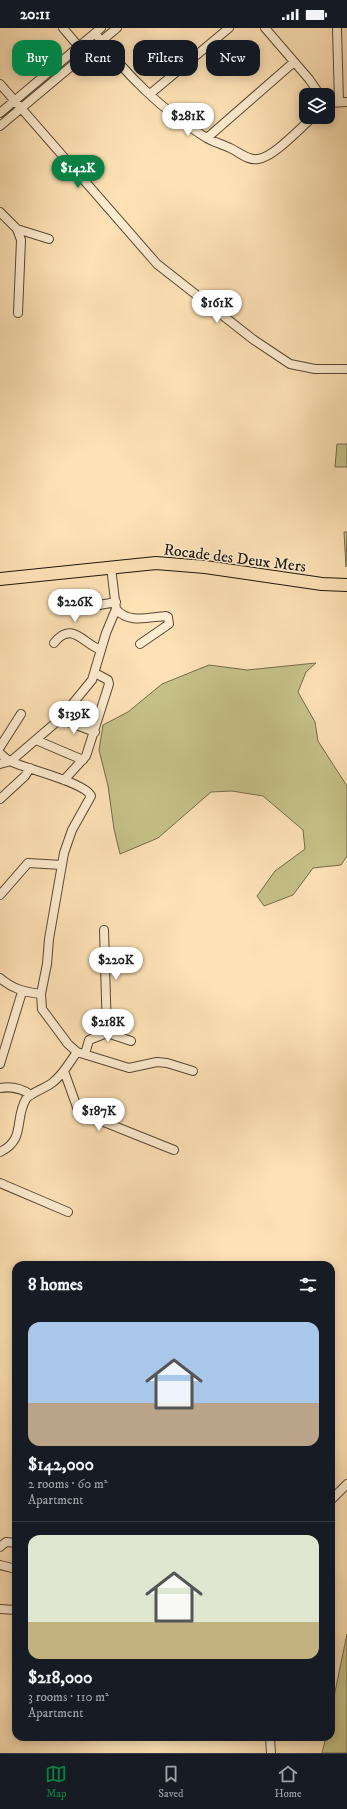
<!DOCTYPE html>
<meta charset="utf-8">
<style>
:root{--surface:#171b24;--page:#242831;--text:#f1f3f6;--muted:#9ea1a6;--line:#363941;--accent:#0b8043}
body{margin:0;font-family:"IM FELL DW Pica",serif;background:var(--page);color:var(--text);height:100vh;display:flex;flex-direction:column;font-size:15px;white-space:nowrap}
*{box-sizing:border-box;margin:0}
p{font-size:13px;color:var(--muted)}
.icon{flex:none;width:22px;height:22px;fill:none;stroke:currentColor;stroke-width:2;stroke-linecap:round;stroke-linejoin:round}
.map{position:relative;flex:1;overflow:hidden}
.sheet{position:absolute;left:12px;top:1233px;width:323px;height:480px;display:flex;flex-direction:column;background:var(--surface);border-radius:12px;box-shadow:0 2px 10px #0003}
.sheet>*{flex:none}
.guide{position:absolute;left:12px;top:12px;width:323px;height:36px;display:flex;gap:8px}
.buttons{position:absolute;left:299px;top:60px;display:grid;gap:8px}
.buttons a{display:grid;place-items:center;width:36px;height:36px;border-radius:8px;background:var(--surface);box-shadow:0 2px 10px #0003;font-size:20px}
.price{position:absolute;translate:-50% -34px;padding:0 9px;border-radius:14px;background:#fff;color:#222;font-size:13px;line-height:26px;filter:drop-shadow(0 1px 2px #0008)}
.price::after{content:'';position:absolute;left:50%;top:24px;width:12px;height:9px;margin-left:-6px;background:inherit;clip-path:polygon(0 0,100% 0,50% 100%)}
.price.on{background:var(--accent);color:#fff}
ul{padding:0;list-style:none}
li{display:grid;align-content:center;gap:8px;height:212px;padding:0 16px}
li+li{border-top:1px solid var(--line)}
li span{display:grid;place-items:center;height:124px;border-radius:12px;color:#555}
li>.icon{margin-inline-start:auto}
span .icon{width:72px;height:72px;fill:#fffc;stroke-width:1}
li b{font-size:17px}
h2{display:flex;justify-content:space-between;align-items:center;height:48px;padding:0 16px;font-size:17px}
.tag{padding:0 14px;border-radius:12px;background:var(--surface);box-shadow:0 2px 10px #0003;font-size:14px;line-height:36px}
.tag.on{background:var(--accent);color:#fff}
.status{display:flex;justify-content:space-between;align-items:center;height:28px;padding:0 20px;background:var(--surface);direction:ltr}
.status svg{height:11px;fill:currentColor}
.dock{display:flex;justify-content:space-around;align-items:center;height:56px;border-top:1px solid var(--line);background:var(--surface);font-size:11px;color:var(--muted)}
.dock a{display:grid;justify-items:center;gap:2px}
.dock .on{color:var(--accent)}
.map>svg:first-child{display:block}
.green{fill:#c6c289;stroke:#726c4a}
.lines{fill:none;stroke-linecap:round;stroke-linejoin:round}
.minor-casing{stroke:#564835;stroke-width:10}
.highway-casing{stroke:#1e150a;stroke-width:14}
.minor{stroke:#feecd0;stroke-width:8}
.highway{stroke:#fee2b6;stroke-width:12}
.labels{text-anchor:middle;stroke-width:3;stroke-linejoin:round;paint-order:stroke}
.street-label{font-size:16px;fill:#1e150a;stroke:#feecd0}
</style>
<div class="status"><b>20:11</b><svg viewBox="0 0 49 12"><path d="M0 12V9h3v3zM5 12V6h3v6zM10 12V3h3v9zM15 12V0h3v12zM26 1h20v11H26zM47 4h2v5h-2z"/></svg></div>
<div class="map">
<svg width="347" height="1725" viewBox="0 0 347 1725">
<rect width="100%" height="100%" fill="#fee2b6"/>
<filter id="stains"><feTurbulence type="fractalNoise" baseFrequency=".005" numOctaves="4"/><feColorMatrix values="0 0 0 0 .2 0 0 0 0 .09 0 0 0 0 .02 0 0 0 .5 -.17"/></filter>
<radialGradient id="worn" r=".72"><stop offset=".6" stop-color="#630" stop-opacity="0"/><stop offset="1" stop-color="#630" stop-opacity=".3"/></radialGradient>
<path class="green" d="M 337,416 L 347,416 L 347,439 L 335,439 Z
M 344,504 L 347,504 L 346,539 Z
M 316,635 L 306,644 L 298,664 L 315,694 L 318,713 L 347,758 L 347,828 L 341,837 L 313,840 L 293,867 L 264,878 L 257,868 L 275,843 L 305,821 L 303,802 L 263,768 L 232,763 L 211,764 L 158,810 L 120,826 L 114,801 L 108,758 L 99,722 L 103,697 L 128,684 L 162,656 L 209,637 L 247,642 Z
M 347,1606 L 347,1725 L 322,1725 L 326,1709 L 331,1709 L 331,1683 Z"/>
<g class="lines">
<defs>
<path id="minor" d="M 63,0 L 79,19
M 265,0 L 309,51 L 320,67
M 337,0 L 339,74
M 95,5 C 124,45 163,83 205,109 C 213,114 222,116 230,120 C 239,124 248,133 258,131 C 274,129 300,100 313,89
M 0,56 L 157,236 L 254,312 L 290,336 L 315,341 L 347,341
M 150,66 L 229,0
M 328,75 L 347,74
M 0,85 L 101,0
M 0,98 L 117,0
M 207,110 L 294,34
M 0,184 L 17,201 L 21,212 L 18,285
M 17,201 L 49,211
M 88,579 L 116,574
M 116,581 C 128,596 149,589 166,588 L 168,589 L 169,596 L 140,616
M 54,615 C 72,592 83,616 101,622
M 60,691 L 95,704
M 36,712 L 83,732
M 0,719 L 21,686
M 0,725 C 3,728 6,731 10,733 C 25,741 85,754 91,768 L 72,802 L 64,825 L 49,911 L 47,936 L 41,966 L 42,981 L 68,1016 L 77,1024 L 129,1040 L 157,1034 L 167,1035 L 193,1043
M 0,736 L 11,733 L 60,691 L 92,652 L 106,605 L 116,581 L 111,539
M 64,752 L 86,728 L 109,656 L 108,652 L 95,645
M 0,771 L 25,748 L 30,740
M 0,867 L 28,835 L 62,837
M 104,902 L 107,1005
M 0,950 C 13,961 24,964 41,966
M 85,1026 L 89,1012 L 107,1005 L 131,1013
M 0,1036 L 22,964
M 64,1043 L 78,1082 L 84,1086 L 174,1122
M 0,1060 C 12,1058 21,1060 31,1067
M 0,1124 C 26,1112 14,1091 26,1071 C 30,1065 46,1060 52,1055 C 63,1047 69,1035 77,1024
M 0,1155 L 68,1184
M 331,1472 L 347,1456
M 0,1519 L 6,1514 L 16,1515
M 0,1537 L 16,1541
M 0,1581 L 16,1582
M 270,1709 L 271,1725"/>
<path id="highway" d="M 0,551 L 156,535 L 205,539 L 322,556 L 347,557"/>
</defs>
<use href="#minor" class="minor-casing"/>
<use href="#highway" class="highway-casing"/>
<use href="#minor" class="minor"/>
<use href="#highway" class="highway"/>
</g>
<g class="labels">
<g class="street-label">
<text transform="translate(235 529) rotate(7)" y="6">Rocade des Deux Mers</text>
</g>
</g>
<rect width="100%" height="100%" filter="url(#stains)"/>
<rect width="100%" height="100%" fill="url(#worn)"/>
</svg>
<div class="buttons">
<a><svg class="icon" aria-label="layers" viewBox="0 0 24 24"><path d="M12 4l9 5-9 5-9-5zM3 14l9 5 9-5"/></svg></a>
</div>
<b class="price" style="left:188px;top:109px">$281K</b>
<b class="price on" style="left:78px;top:161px">$142K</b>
<b class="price" style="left:217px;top:296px">$161K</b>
<b class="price" style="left:75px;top:595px">$226K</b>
<b class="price" style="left:74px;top:707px">$139K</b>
<b class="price" style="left:116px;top:953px">$220K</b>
<b class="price" style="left:108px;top:1015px">$218K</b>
<b class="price" style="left:99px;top:1104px">$187K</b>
<div class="guide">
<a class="tag on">Buy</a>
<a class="tag">Rent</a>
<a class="tag">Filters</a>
<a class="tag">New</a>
</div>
<section class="sheet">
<h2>8 homes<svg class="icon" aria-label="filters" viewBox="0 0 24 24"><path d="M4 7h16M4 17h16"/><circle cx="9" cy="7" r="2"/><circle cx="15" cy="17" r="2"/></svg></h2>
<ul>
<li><span style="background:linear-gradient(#a9c7e8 65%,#b9a48a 0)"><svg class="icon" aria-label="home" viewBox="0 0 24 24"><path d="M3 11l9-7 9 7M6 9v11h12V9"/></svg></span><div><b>$142,000</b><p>2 rooms · 60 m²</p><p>Apartment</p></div></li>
<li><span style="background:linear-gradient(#dfe7d0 70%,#c2b280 0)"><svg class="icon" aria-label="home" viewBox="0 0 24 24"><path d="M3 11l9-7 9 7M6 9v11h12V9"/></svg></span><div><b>$218,000</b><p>3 rooms · 110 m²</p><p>Apartment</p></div></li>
</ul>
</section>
</div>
<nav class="dock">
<a class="on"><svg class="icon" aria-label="map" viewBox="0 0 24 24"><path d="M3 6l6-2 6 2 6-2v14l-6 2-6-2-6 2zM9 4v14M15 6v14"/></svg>Map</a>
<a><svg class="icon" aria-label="saved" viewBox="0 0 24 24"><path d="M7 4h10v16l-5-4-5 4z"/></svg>Saved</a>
<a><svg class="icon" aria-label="home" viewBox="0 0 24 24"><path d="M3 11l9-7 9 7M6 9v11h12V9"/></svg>Home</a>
</nav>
